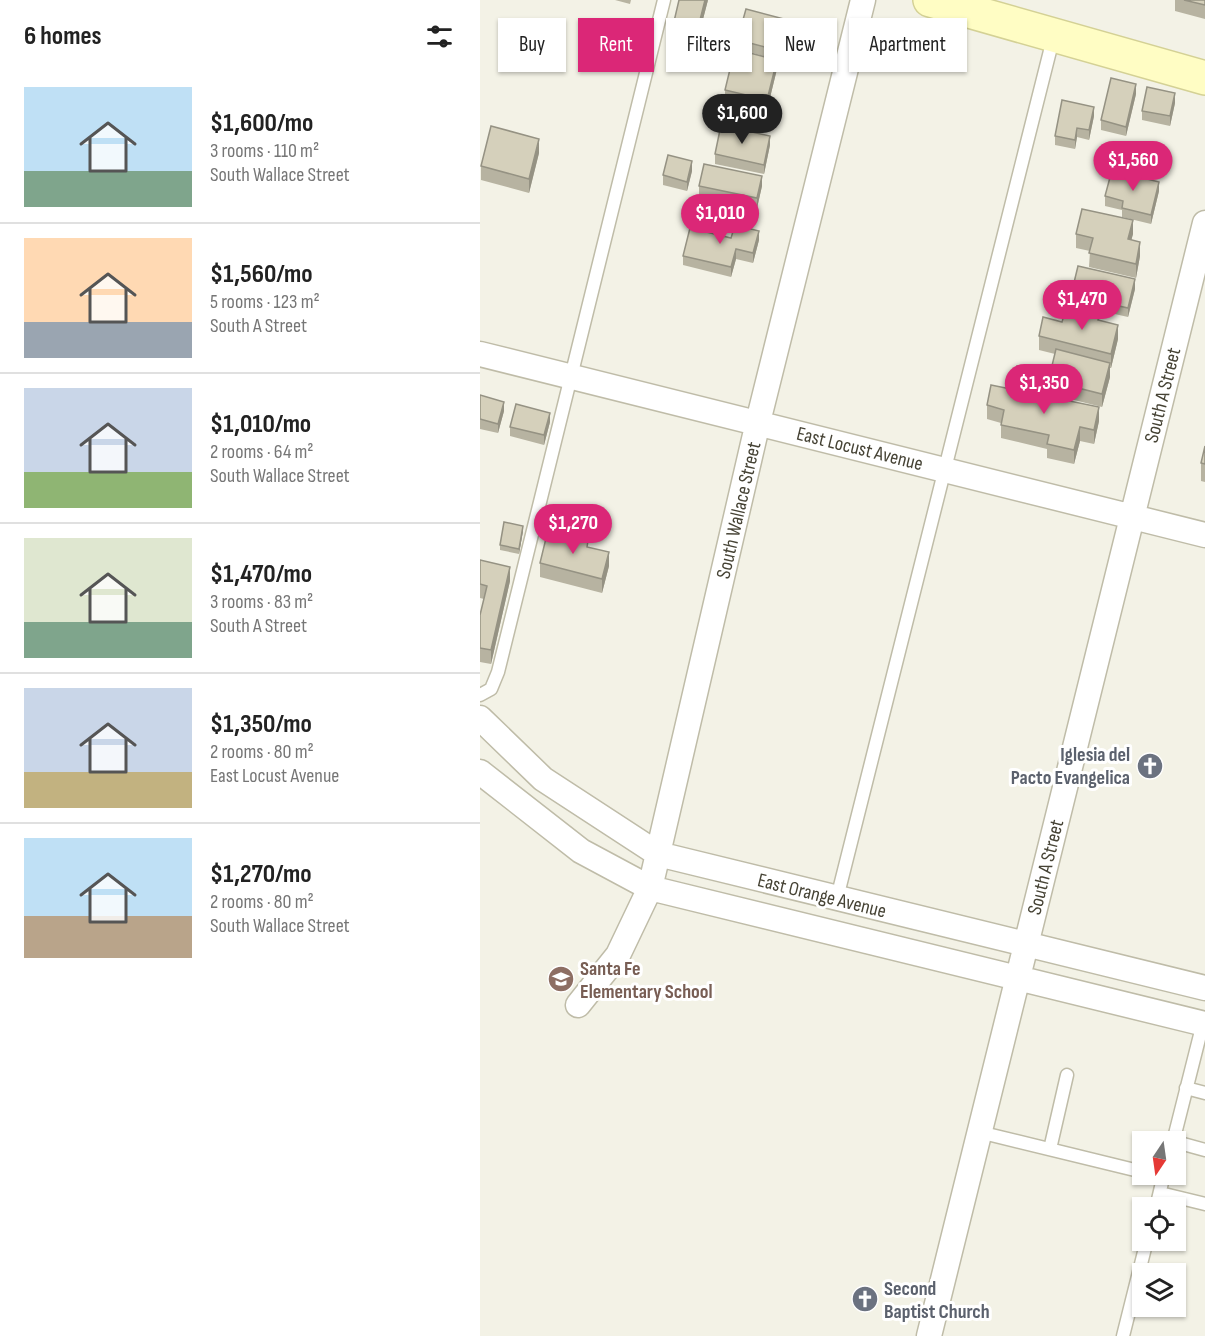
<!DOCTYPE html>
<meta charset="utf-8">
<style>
:root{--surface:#fff;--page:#f2f2f2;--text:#222;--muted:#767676;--line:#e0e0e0;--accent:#db2777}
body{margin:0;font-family:"Sofia Sans Condensed",sans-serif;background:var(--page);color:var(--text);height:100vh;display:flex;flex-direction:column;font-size:22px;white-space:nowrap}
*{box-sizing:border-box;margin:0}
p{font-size:20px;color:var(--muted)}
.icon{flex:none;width:33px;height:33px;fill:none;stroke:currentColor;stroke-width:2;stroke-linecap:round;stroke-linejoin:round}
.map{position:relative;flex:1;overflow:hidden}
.drawer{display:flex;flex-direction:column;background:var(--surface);width:480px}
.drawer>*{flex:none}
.guide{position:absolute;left:18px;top:18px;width:570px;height:54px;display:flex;gap:12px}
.needle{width:39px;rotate:193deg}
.buttons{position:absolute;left:652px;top:1131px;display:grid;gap:12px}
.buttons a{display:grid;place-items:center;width:54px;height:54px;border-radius:0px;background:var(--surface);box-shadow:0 2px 4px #0004;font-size:30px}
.price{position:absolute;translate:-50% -51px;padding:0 14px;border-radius:21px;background:var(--accent);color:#fff;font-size:20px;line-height:39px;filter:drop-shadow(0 2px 3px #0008)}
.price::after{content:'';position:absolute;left:50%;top:36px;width:18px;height:14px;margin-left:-9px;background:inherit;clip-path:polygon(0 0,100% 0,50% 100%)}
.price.selected{background:#222;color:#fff}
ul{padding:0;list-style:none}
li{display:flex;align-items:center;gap:18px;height:150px;padding:0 24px}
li+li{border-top:2px solid var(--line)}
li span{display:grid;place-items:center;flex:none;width:168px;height:120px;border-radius:0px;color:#555}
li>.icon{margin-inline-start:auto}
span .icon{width:72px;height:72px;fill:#fffc;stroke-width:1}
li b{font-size:26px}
h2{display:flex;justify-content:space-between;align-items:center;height:72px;padding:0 24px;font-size:26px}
.pill{padding:0 21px;border-radius:0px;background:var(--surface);box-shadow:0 2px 4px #0004;font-size:21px;line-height:54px}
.pill.selected{background:var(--accent);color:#fff}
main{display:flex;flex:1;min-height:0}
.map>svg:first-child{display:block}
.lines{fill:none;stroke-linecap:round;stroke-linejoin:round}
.lane-casing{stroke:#bfbca8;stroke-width:15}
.street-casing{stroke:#bfbca8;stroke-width:27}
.secondary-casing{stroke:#d4d195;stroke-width:36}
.lane{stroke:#fff;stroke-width:12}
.street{stroke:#fff;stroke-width:24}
.secondary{stroke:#fffdc4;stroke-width:33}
.wall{fill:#b7b3a1}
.shaded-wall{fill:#959283}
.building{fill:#d5d0bb;stroke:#959283;stroke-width:1.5}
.labels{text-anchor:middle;stroke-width:6;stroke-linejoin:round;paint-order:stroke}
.street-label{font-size:20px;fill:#464335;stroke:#fff}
.worship-label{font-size:20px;font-weight:bold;fill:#5b616d;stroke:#fff;text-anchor:end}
.education-label{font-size:20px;font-weight:bold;fill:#785e54;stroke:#fff;text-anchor:start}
</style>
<main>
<section class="drawer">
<h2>6 homes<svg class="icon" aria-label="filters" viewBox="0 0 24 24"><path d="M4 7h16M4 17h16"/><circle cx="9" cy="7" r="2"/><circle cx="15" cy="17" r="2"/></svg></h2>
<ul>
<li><span style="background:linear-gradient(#bfe0f5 70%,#7fa58c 0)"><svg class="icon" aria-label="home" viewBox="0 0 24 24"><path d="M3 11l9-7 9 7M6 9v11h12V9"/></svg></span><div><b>$1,600/mo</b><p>3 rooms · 110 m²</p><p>South Wallace Street</p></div></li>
<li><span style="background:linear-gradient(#ffd9b3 70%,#9aa5b1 0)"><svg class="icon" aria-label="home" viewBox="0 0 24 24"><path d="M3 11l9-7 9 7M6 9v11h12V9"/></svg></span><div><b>$1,560/mo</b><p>5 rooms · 123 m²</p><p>South A Street</p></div></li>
<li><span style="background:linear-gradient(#c9d6e8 70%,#8fb573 0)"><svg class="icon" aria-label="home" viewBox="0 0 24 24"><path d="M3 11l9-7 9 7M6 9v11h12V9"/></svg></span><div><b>$1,010/mo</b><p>2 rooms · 64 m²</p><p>South Wallace Street</p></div></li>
<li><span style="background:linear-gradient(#dfe7d0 70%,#7fa58c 0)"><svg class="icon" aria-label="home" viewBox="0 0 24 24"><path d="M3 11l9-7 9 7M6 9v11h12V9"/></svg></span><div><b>$1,470/mo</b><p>3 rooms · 83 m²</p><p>South A Street</p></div></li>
<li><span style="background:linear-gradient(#c9d6e8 70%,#c2b280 0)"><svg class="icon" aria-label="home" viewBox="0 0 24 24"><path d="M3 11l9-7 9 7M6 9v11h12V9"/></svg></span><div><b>$1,350/mo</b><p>2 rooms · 80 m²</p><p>East Locust Avenue</p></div></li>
<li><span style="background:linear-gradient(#bfe0f5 65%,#b9a48a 0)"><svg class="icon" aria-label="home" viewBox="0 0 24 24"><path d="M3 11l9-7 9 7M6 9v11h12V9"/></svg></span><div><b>$1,270/mo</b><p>2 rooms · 80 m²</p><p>South Wallace Street</p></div></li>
</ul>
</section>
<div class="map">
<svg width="725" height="1336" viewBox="0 0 725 1336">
<rect width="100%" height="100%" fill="#f3f2e6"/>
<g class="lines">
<defs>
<path id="lane" d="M 0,695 L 11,689 L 18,672 L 184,0
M 357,898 L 574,35
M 706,1088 L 725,1093
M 499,1132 L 663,1172
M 693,1142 L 723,1023
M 696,1142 L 725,1150
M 570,1149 L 587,1075
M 680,1193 L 725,1204
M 676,1208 L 684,1174
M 643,1336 L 667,1240"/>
<path id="street" d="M 0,354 L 725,535
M 0,718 L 63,779 L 178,854 L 725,988
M 0,772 L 101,851 L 170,888 L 725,1024
M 98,1005 L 138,955 L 170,888 L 278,422 L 383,0
M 449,1336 L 725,223"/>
<path id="secondary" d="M 450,0 L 725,78"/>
</defs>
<use href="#lane" class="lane-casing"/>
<use href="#street" class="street-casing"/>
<use href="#secondary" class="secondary-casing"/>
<use href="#lane" class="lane"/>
<use href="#street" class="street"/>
<use href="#secondary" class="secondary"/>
</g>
<path class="wall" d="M 135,0 L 151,0 L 150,4 Z
M 228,0 L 216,46 L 192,40 L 192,30 Z
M 695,0 L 725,0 L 725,19 L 695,11 Z
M 261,27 L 304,29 L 296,59 L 297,69 L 287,110 L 245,100 L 245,90 L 267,65 L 288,57 L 247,46 L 247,37 Z
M 656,94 L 646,136 L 621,130 L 621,120 Z
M 695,103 L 690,126 L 662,120 L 662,111 Z
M 614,116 L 609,140 L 597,137 L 595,149 L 575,145 L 575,136 Z
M 290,145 L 284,174 L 235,164 L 235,154 Z
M 59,153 L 49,193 L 1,180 L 1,166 Z
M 212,171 L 207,191 L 183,185 L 183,175 Z
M 219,186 L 282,186 L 277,208 L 219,195 Z
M 679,191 L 671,224 L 642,217 L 642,210 L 625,206 L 625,196 Z
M 596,234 L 653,234 L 651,240 L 660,256 L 656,278 L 609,267 L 610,251 L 596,248 Z
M 251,238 L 279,240 L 273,263 L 256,259 L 251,277 L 203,265 L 203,256 Z
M 655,289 L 648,317 L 608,308 L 638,339 L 631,368 L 630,368 L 630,377 L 622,407 L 586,398 L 585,400 L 619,421 L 614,444 L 600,441 L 594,464 L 567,458 L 567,449 L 521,438 L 521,423 L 507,419 L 507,405 L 532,389 L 532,382 L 570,374 L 575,354 L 559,350 L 559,336 L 582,322 L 602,316 L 604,307 L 591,304 L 591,295 Z
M 0,395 L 24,411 L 18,433 L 0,429 Z
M 70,422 L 64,445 L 30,436 L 30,427 Z
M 725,446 L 725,482 L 721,481 L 721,463 Z
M 43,531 L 39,554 L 20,550 L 20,545 Z
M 108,547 L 129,566 L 122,593 L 60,577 L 60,563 Z
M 0,560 L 30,581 L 11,664 L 0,662 L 0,615 L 4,599 L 0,598 Z"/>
<path class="shaded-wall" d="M 225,0 L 228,0 L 216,46 L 216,36 Z
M 304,19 L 304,29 L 296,60 L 296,50 Z
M 297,60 L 297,69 L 287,110 L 287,100 Z
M 656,84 L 656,94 L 646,136 L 646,127 Z
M 695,93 L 695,103 L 690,126 L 690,116 Z
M 614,107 L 614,116 L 609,140 L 609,130 Z
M 597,128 L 597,137 L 595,149 L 595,140 Z
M 290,136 L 290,145 L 284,174 L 284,165 Z
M 59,139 L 59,153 L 49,193 L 49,179 Z
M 212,161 L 212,171 L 207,191 L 207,182 Z
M 282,176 L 282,186 L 277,208 L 277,198 Z
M 679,182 L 679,191 L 671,224 L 671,215 Z
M 653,220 L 653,234 L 648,253 L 648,239 Z
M 279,231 L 279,240 L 273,263 L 273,253 Z
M 660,242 L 660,256 L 656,278 L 656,264 Z
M 256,249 L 256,259 L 251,277 L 251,267 Z
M 655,279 L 655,289 L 648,317 L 648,308 Z
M 638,325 L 638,339 L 631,368 L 631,354 Z
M 630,363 L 630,377 L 622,407 L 622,394 Z
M 586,385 L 586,398 L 584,409 L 584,395 Z
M 24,402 L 24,411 L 18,433 L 18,424 Z
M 619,407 L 619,421 L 614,444 L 614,430 Z
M 70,413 L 70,422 L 64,445 L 64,435 Z
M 600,427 L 600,441 L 594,464 L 594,450 Z
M 43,526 L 43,531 L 39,554 L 39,549 Z
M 129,552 L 129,566 L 122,593 L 122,579 Z
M 30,567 L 30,581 L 11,664 L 11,650 Z"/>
<path class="building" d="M 199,0 L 225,0 L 216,36 L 192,30 Z
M 704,0 L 725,0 L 725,5 Z
M 266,9 L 304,19 L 296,50 L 247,37 L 250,24 L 261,27 Z
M 270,53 L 297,60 L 287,100 L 245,90 L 252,61 L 267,65 Z
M 631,78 L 656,84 L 646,127 L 621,120 Z
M 667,87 L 695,93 L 690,116 L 662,111 Z
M 582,100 L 614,107 L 609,130 L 597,128 L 595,140 L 575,136 Z
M 241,125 L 290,136 L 284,165 L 235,154 Z
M 11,126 L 59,139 L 49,179 L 1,166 Z
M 188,155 L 212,161 L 207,182 L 183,175 Z
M 224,164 L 282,176 L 277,198 L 219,186 Z
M 632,170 L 679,182 L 671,215 L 642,208 L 643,201 L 625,196 Z
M 602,209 L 653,220 L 648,239 L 660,242 L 656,264 L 609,253 L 613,238 L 596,234 Z
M 255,225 L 279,231 L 273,253 L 256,249 L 251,267 L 203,256 L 210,228 L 251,238 Z
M 598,266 L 655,279 L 648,308 L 591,295 Z
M 604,307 L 621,311 L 618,320 L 638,325 L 631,354 L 559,336 L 563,317 L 582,322 L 585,311 L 602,316 Z
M 576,349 L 630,363 L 622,394 L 586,385 L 584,395 L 532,382 L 537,366 L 570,374 Z
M 511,385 L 619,407 L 614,430 L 600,427 L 594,450 L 567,444 L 569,435 L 521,425 L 524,410 L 507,405 Z
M 0,395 L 24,402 L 18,424 L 0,419 Z
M 36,404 L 70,413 L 64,435 L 30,427 Z
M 725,446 L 725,464 L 721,463 Z
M 24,522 L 43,526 L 39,549 L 20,545 Z
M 68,530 L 108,541 L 107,547 L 129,552 L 122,579 L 60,563 Z
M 0,560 L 30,567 L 11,650 L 0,648 L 0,615 L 7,586 L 0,584 Z"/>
<defs>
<symbol id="church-disc" viewBox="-11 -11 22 22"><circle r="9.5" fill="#6b7280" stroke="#fff"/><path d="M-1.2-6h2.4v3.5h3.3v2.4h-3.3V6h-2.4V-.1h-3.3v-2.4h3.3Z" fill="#fff"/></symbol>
<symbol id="school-disc" viewBox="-11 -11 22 22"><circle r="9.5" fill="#8d6e63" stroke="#fff"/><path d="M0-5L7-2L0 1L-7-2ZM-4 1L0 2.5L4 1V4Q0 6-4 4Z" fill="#fff"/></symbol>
</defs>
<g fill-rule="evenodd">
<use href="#church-disc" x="655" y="751" width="30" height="30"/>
<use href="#school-disc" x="66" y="964" width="30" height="30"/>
<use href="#church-disc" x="370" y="1284" width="30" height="30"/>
</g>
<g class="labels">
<g class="street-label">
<text transform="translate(682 395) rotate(-76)" y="7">South A Street</text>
<text transform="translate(380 448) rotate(14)" y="7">East Locust Avenue</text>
<text transform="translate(258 510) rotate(-77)" y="7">South Wallace Street</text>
<text transform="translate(565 867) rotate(-76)" y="7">South A Street</text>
<text transform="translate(342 895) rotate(14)" y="7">East Orange Avenue</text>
</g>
<g class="worship-label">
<text x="650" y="761">Iglesia del<tspan x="650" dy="23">Pacto Evangelica</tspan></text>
<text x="404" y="1295" text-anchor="start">Second<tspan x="404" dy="23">Baptist Church</tspan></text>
</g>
<g class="education-label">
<text x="100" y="975">Santa Fe<tspan x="100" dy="23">Elementary School</tspan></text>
</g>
</g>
</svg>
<div class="buttons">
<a><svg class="needle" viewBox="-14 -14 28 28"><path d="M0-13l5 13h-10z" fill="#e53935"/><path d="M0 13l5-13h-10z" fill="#767676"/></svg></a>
<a><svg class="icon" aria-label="locate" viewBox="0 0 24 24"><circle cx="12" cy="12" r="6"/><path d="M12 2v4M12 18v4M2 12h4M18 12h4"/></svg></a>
<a><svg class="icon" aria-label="layers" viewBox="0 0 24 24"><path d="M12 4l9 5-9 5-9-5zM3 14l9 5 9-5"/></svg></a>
</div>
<b class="price selected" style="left:262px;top:145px">$1,600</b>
<b class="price" style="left:653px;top:192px">$1,560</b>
<b class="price" style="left:240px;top:245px">$1,010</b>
<b class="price" style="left:602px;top:331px">$1,470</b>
<b class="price" style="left:564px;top:415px">$1,350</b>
<b class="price" style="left:93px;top:555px">$1,270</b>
<div class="guide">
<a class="pill">Buy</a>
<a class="pill selected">Rent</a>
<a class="pill">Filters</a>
<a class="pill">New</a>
<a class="pill">Apartment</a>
</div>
</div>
</main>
